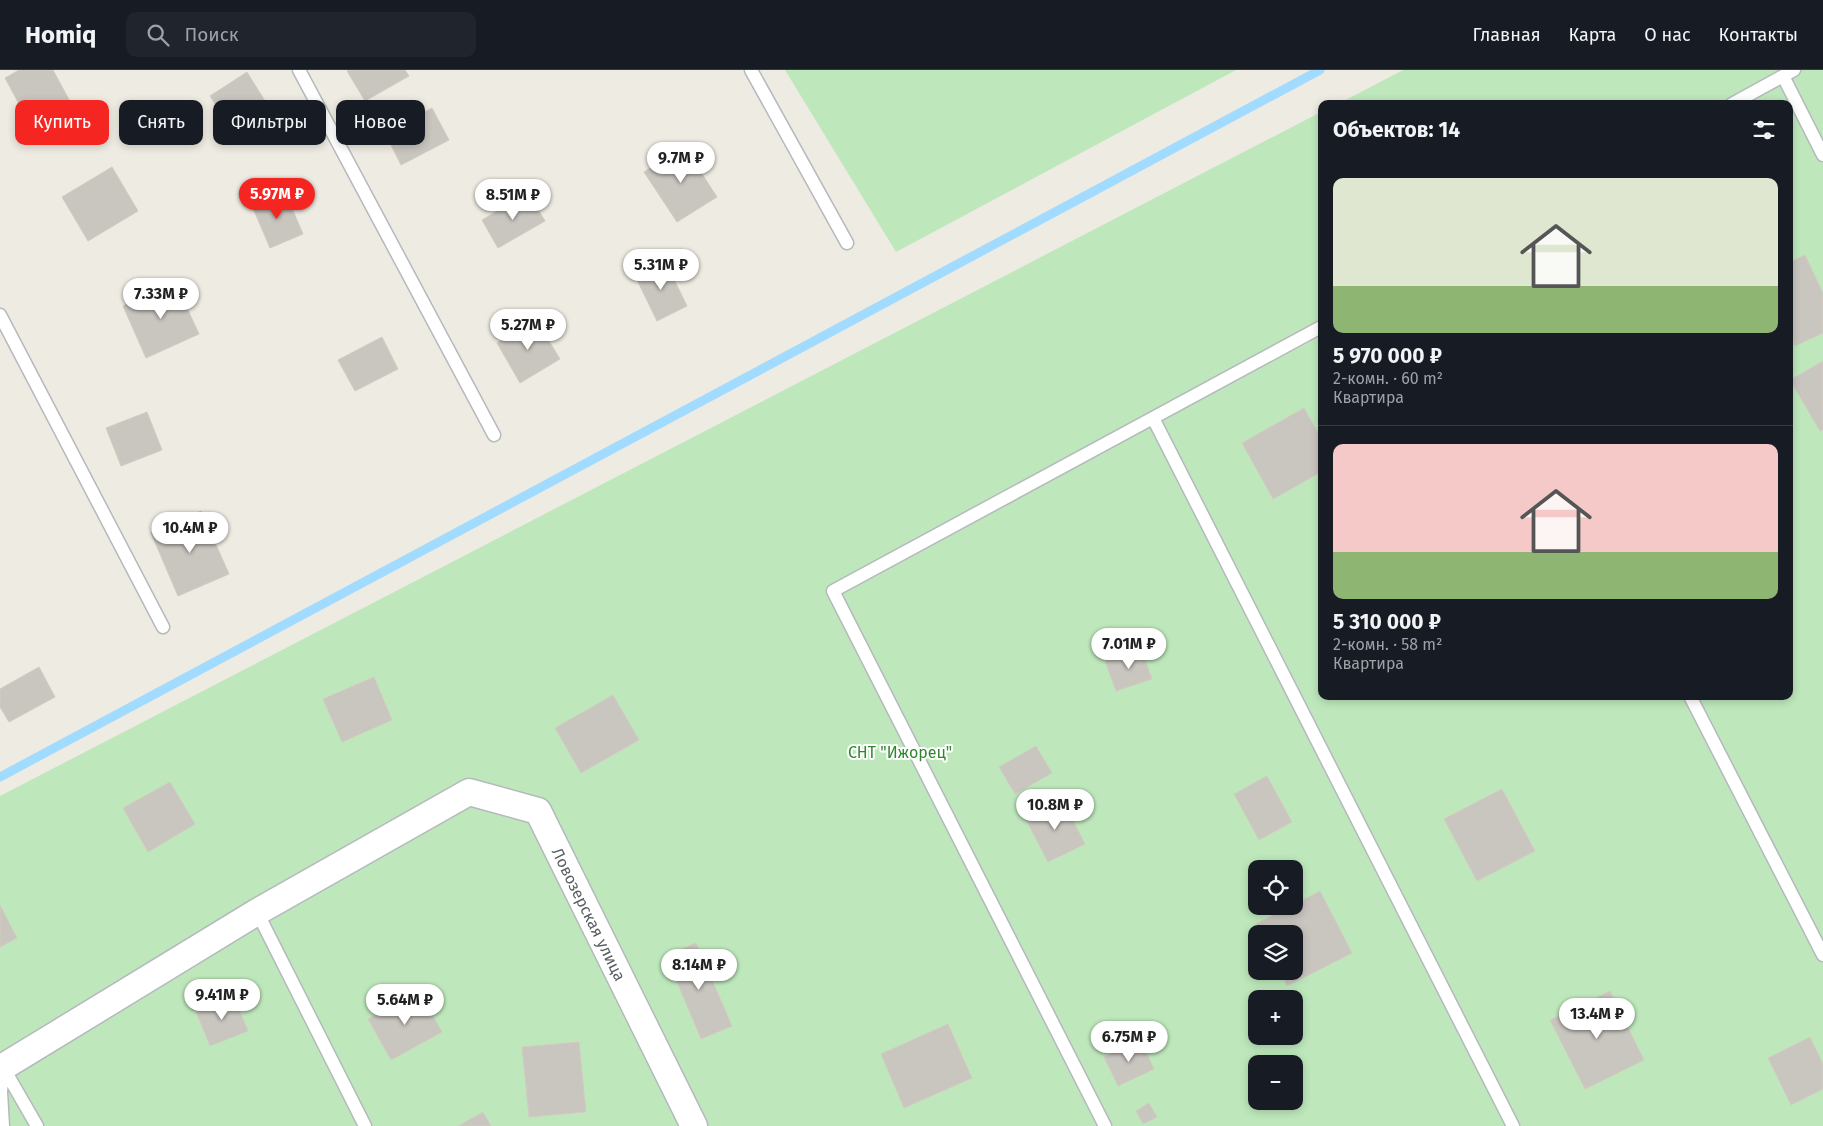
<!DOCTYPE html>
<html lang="ru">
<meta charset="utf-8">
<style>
:root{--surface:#171b24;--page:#20242c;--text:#f1f3f6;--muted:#9ea1a6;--line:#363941;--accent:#f52621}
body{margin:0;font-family:"Fira Sans",sans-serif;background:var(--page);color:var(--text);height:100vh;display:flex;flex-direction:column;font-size:19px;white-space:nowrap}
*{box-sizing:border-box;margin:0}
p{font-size:16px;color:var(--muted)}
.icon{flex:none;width:28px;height:28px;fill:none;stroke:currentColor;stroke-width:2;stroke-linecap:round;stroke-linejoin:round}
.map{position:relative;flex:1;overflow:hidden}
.drawer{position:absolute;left:1318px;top:30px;width:475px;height:600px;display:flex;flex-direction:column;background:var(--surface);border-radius:10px;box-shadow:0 2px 8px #0003}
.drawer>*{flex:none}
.top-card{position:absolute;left:15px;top:30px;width:475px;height:45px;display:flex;gap:10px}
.controls{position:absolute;left:1248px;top:790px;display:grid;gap:10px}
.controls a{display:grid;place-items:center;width:55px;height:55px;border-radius:10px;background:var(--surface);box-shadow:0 2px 8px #0003;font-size:25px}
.price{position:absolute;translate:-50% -42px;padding:0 11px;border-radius:18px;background:#fff;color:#222;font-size:16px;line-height:32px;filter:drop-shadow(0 1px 2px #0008)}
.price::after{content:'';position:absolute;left:50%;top:30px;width:15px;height:11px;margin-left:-8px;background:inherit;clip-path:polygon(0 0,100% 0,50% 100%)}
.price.selected{background:var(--accent);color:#fff}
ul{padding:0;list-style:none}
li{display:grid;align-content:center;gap:10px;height:265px;padding:0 15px}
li+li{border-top:1px solid var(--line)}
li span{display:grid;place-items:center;height:155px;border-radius:10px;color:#555}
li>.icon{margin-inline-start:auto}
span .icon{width:90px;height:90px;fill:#fffc;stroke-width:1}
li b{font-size:21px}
h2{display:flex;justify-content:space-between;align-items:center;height:60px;padding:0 15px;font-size:21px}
.chip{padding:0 18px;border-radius:10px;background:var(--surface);box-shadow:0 2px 8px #0003;font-size:18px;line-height:45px}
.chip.selected{background:var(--accent);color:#fff}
header{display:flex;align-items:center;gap:30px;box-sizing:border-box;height:70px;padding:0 25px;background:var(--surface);border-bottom:1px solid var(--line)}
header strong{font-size:24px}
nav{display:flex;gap:28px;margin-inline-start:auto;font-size:18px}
.search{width:350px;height:45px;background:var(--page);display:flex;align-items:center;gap:12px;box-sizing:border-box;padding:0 18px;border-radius:10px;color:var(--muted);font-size:19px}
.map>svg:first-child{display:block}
.green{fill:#bee8bc;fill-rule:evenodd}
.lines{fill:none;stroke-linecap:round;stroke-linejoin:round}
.stream{stroke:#a1dbff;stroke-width:9}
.building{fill:#c9c5bf;stroke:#d3ccc0}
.service-casing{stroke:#b5b9bd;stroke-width:15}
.minor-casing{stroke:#b5b9bd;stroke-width:29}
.service{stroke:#fff;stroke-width:12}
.minor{stroke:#fff;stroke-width:26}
.labels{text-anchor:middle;stroke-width:4;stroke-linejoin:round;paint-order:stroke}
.park-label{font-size:16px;fill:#2f872e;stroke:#fff}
.street-label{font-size:16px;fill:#5a5f64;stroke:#fff}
</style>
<header>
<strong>Homiq</strong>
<div class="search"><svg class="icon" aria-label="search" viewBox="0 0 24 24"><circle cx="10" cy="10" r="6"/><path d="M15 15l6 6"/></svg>Поиск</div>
<nav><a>Главная</a><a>Карта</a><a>О нас</a><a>Контакты</a></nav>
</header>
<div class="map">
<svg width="1823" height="1056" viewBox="0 0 1823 1056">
<rect width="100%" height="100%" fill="#eeebe2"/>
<path class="green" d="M 785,0 L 1236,0 L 896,182 Z
M 1403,0 L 1823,0 L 1823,1056 L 0,1056 L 0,726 L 1321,42 L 1321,626 L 1789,626 L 1789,34 L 1338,34 ZM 1256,799 L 1294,799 L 1294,836 L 1256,836 ZM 1256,864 L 1294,864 L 1294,901 L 1256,901 ZM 1256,929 L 1294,929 L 1294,966 L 1256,966 ZM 1256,994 L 1294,994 L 1294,1031 L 1256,1031 Z"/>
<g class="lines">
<path class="stream" d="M 0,707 L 1320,0"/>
</g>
<path class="building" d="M 19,0 L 53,0 L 73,37 L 32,58 L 5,8 Z
M 350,0 L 405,0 L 409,6 L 365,31 L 347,1 Z
M 247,2 L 278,52 L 241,75 L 210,26 Z
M 432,38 L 449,70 L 401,95 L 385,63 Z
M 684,76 L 717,127 L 677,152 L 644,102 Z
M 112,97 L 138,141 L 88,171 L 62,127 Z
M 285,122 L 303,164 L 270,178 L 252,136 Z
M 528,123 L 545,151 L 498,178 L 482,150 Z
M 1805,185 L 1823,223 L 1823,263 L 1795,276 L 1789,264 L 1789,193 Z
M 665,191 L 687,236 L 657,251 L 635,206 Z
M 175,212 L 199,264 L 146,288 L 123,236 Z
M 536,250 L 560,289 L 520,313 L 497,273 Z
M 382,267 L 398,299 L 355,321 L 338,290 Z
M 1823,291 L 1823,360 L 1820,361 L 1790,310 Z
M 1304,338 L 1321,368 L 1321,402 L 1273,429 L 1242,373 Z
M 147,342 L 162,380 L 121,396 L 106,358 Z
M 201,441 L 229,504 L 178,526 L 151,463 Z
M 1141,578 L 1152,609 L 1116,621 L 1105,591 Z
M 39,597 L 55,627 L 9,652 L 0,637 L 0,619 Z
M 374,607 L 392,650 L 342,672 L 323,629 Z
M 613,625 L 639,670 L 581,703 L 555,658 Z
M 1036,676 L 1052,703 L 1015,724 L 999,697 Z
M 1267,706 L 1292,752 L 1259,770 L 1234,724 Z
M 170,712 L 195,754 L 148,782 L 123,738 Z
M 1502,719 L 1535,781 L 1477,811 L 1444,749 Z
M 1062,729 L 1085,774 L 1048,792 L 1025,748 Z
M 1320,821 L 1352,883 L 1287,916 L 1280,901 L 1294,901 L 1294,864 L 1260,864 L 1256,854 L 1291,836 L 1294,836 L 1294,835 Z
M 0,835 L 17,868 L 0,877 Z
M 696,873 L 732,956 L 701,969 L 666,886 Z
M 419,921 L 442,962 L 391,990 L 368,949 Z
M 1610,921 L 1644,990 L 1585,1019 L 1550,950 Z
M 234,927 L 248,961 L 210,976 L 196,942 Z
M 948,954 L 972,1008 L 904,1038 L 881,984 Z
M 1810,967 L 1823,994 L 1823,1019 L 1791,1035 L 1768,988 Z
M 1140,969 L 1154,999 L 1118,1016 L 1104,987 Z
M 579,972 L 586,1042 L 529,1047 L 522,977 Z
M 1149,1033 L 1157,1047 L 1143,1054 L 1136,1041 Z
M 483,1042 L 491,1056 L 458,1056 Z"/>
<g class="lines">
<defs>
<path id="service" d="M 299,0 L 494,365
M 751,0 L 847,173
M 1783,6 L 1823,85
M 1732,34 L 1794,0
M 0,245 L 163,557
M 1153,348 L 1513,1056
M 1690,626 L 1823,885
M 257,842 L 365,1056
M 3,997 L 37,1056
M 3,997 L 1,1022 L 3,1056
M 1105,1056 L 833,521 L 1321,257"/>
<g id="minor">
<path id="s1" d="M 0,998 L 3,997 L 257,842 L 469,722 L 538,741 L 694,1056"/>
</g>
</defs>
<use href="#service" class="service-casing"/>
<use href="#minor" class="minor-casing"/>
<use href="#service" class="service"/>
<use href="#minor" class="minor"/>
</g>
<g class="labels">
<g class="park-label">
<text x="900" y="688">СНТ "Ижорец"</text>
</g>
<g class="street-label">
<text dy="6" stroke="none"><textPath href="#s1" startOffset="731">Ловозерская улица</textPath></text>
</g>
</g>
</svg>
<div class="controls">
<a><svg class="icon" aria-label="locate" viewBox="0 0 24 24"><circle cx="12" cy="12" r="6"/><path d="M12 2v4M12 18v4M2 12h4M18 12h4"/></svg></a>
<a><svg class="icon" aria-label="layers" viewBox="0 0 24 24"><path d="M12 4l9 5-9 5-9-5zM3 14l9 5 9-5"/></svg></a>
<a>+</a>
<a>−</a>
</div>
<b class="price" style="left:681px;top:114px">9.7M ₽</b>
<b class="price selected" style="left:277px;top:150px">5.97M ₽</b>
<b class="price" style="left:513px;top:151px">8.51M ₽</b>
<b class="price" style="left:661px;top:221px">5.31M ₽</b>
<b class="price" style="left:161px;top:250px">7.33M ₽</b>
<b class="price" style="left:528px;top:281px">5.27M ₽</b>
<b class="price" style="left:190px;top:484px">10.4M ₽</b>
<b class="price" style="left:1129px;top:600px">7.01M ₽</b>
<b class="price" style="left:1055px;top:761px">10.8M ₽</b>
<b class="price" style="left:699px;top:921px">8.14M ₽</b>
<b class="price" style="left:222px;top:951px">9.41M ₽</b>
<b class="price" style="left:405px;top:956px">5.64M ₽</b>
<b class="price" style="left:1597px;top:970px">13.4M ₽</b>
<b class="price" style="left:1129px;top:993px">6.75M ₽</b>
<div class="top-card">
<a class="chip selected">Купить</a>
<a class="chip">Снять</a>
<a class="chip">Фильтры</a>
<a class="chip">Новое</a>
</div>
<section class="drawer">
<h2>Объектов: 14<svg class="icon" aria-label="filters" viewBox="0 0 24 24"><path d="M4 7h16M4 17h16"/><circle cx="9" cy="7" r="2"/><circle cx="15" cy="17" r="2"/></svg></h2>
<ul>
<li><span style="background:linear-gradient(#dfe7d0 70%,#8fb573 0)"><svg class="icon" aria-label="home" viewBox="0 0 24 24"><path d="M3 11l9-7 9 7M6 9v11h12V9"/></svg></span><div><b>5 970 000 ₽</b><p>2-комн. · 60 m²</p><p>Квартира</p></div></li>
<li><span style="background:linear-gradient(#f6c9c9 70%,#8fb573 0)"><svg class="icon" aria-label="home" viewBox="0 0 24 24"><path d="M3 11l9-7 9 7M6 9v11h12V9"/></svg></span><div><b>5 310 000 ₽</b><p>2-комн. · 58 m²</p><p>Квартира</p></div></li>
</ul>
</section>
</div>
